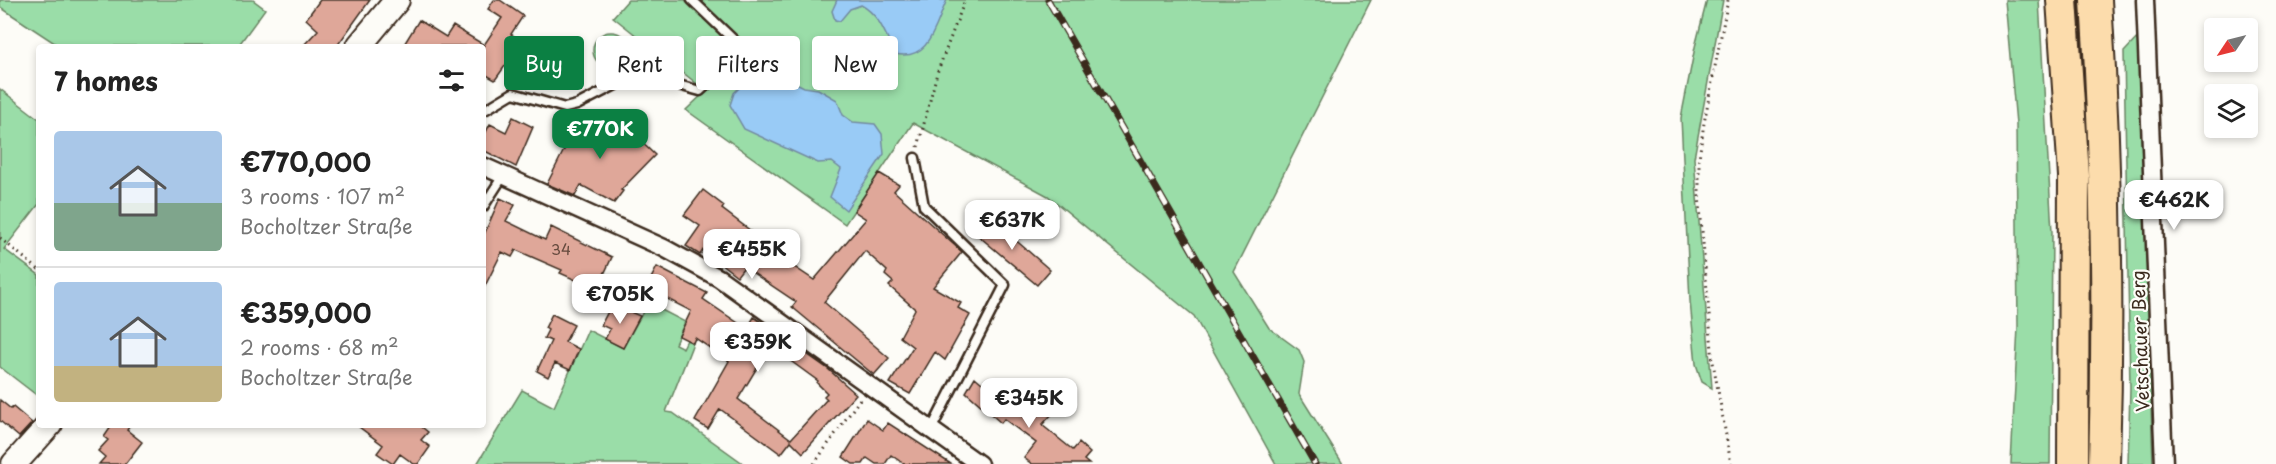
<!DOCTYPE html>
<meta charset="utf-8">
<style>
:root{--surface:#fff;--page:#f2f2f2;--text:#222;--muted:#767676;--line:#e0e0e0;--accent:#0b8043}
body{margin:0;font-family:"Playpen Sans",sans-serif;background:var(--page);color:var(--text);height:100vh;display:flex;flex-direction:column;font-size:22px;white-space:nowrap}
*{box-sizing:border-box;margin:0}
p{font-size:20px;color:var(--muted)}
.icon{flex:none;width:33px;height:33px;fill:none;stroke:currentColor;stroke-width:2;stroke-linecap:round;stroke-linejoin:round}
.map{position:relative;flex:1;overflow:hidden}
.side{position:absolute;left:36px;top:44px;width:450px;height:384px;display:flex;flex-direction:column;background:var(--surface);border-radius:6px;box-shadow:0 3px 9px #0003}
.side>*{flex:none}
.banner{position:absolute;left:504px;top:36px;width:570px;height:54px;display:flex;gap:12px}
.needle{width:39px;rotate:235deg}
.controls{position:absolute;left:2204px;top:18px;display:grid;gap:12px}
.controls a{display:grid;place-items:center;width:54px;height:54px;border-radius:6px;background:var(--surface);box-shadow:0 3px 9px #0003;font-size:30px}
.price{position:absolute;translate:-50% -51px;padding:0 14px;border-radius:12px;background:#fff;color:#222;font-size:20px;line-height:39px;filter:drop-shadow(0 2px 3px #0008)}
.price::after{content:'';position:absolute;left:50%;top:36px;width:18px;height:14px;margin-left:-9px;background:inherit;clip-path:polygon(0 0,100% 0,50% 100%)}
.price.selected{background:var(--accent);color:#fff}
ul{padding:0;list-style:none}
li{display:flex;align-items:center;gap:18px;height:150px;padding:0 18px}
li+li{border-top:2px solid var(--line)}
li span{display:grid;place-items:center;flex:none;width:168px;height:120px;border-radius:6px;color:#555}
li>.icon{margin-inline-start:auto}
span .icon{width:72px;height:72px;fill:#fffc;stroke-width:1}
li b{font-size:26px}
h2{display:flex;justify-content:space-between;align-items:center;height:72px;padding:0 18px;font-size:26px}
.chip{padding:0 21px;border-radius:6px;background:var(--surface);box-shadow:0 3px 9px #0003;font-size:21px;line-height:54px}
.chip.selected{background:var(--accent);color:#fff}
.map>svg:first-child{display:block}
.green{fill:#9adda8;stroke:#6a8463;stroke-width:1.5}
.water{fill:#99cbf6;stroke:#738ba0;stroke-width:1.5}
.building{fill:#dfa799;stroke:#3b2a1e;stroke-width:1.5;fill-rule:evenodd}
.lines{fill:none;stroke-linecap:round;stroke-linejoin:round}
.lane-casing{stroke:#3b2a1e;stroke-width:13}
.street-casing{stroke:#3b2a1e;stroke-width:21}
.secondary-casing{stroke:#3b2a1e;stroke-width:28}
.highway-casing{stroke:#3b2a1e;stroke-width:34}
.path{stroke:#3b2a1e;stroke-width:3;stroke-dasharray:1.5 4.5;stroke-linecap:butt}
.lane{stroke:#fdfcf7;stroke-width:8}
.street{stroke:#fdfcf7;stroke-width:16}
.secondary{stroke:#fdfcf7;stroke-width:24}
.highway{stroke:#fcdcac;stroke-width:30}
.rail-casing{stroke:#3b2a1e;stroke-width:7}
.rail{stroke:#fdfcf7;stroke-width:4.5;stroke-dasharray:14;stroke-linecap:butt}
.labels{text-anchor:middle;stroke-width:4.5;stroke-linejoin:round;paint-order:stroke}
.number-label{font-size:15px;fill:#64493d}
.street-label{font-size:18px;fill:#3b2a1e;stroke:#fdfcf7}
</style>
<div class="map">
<svg width="2276" height="464" viewBox="0 0 2276 464">
<rect width="100%" height="100%" fill="#fdfcf7"/>
<filter id="ink" filterUnits="userSpaceOnUse"><feTurbulence type="fractalNoise" baseFrequency=".0167" numOctaves="2"/><feDisplacementMap in="SourceGraphic" scale="12" xChannelSelector="R" yChannelSelector="G"/><feConvolveMatrix kernelMatrix="1 2 1 2 8 2 1 2 1" color-interpolation-filters="sRGB"/></filter>
<g filter="url(#ink)">
<path class="green" d="M 0,0 L 253,0 L 265,9 L 238,46 L 59,46 L 0,7 Z
M 628,0 L 1371,0 L 1234,272 L 1269,328 L 1299,350 L 1304,362 L 1299,394 L 1343,464 L 1276,464 L 1194,316 L 1048,196 L 913,123 L 845,224 L 686,110 L 706,91 L 613,17 Z
M 1707,0 L 1723,0 L 1694,158 L 1712,388 L 1702,382 L 1696,364 L 1690,301 L 1681,118 L 1695,47 Z
M 2005,0 L 2039,0 L 2052,232 L 2050,464 L 2011,464 L 2018,327 L 2016,124 Z
M593 50a18 18 0 1 1 36 0a18 18 0 1 1-36 0Z
M 2139,36 L 2153,464 L 2128,464 L 2130,388 L 2124,52 Z
M 0,89 L 39,119 L 39,204 L 4,249 L 39,275 L 39,397 L 0,367 Z
M 648,303 L 685,322 L 675,344 L 683,348 L 687,340 L 693,343 L 666,412 L 673,413 L 744,464 L 477,464 L 522,390 L 554,407 L 588,330 L 623,348 Z"/>
<path class="water" d="M 837,0 L 947,0 C 935,25 930,62 895,54 C 886,36 880,15 861,5 L 850,9 L 840,21 L 835,20 L 832,11 Z
M 770,58 L 790,80 L 804,87 L 818,89 L 837,100 L 843,115 L 853,122 L 875,124 L 882,134 L 884,154 L 846,210 L 830,197 L 841,169 L 832,162 L 818,163 L 744,129 L 730,105 L 734,93 Z"/>
<path class="building" d="M 320,0 L 370,0 L 337,46 L 303,46 L 318,30 L 306,19 Z
M 494,0 L 500,0 L 523,16 L 511,34 L 566,71 L 554,88 L 510,59 L 495,80 L 483,73 L 483,46 L 403,46 L 419,20 L 446,37 L 453,26 L 484,45 L 502,18 L 488,9 Z
M 604,115 L 629,130 L 655,155 L 621,190 L 623,191 L 614,203 L 581,185 L 575,196 L 547,184 L 580,118 L 596,129 Z
M 513,117 L 533,127 L 516,167 L 483,150 L 483,138 L 490,124 L 506,132 Z
M 879,173 L 899,185 L 894,191 L 962,252 L 933,287 L 961,303 L 958,308 L 970,315 L 945,360 L 935,352 L 910,394 L 890,383 L 913,347 L 900,337 L 915,309 L 889,286 L 893,282 L 885,275 L 887,271 L 865,251 L 824,302 L 889,358 L 874,375 L 792,307 L 796,302 L 744,267 L 737,276 L 703,250 L 700,255 L 686,246 L 700,226 L 684,215 L 703,190 L 724,206 L 722,209 L 759,237 L 756,240 L 775,253 L 781,252 L 781,258 L 814,280 L 866,219 L 854,211 Z
M 500,198 L 515,205 L 506,221 L 545,240 L 551,227 L 612,257 L 599,285 L 589,281 L 587,285 L 560,273 L 562,270 L 516,250 L 512,257 L 502,252 L 483,290 L 483,237 Z
M 989,217 L 1050,270 L 1037,285 L 975,233 Z
M 657,267 L 707,293 L 703,299 L 747,329 L 754,317 L 828,369 L 856,394 L 803,453 L 791,441 L 781,454 L 720,409 L 708,429 L 695,421 L 729,361 L 695,338 L 693,343 L 679,336 L 691,311 L 646,288 ZM 770,346 L 818,381 L 817,383 L 827,393 L 824,396 L 827,399 L 791,439 L 738,399 Z
M 612,304 L 640,316 L 623,348 L 605,339 L 610,329 L 601,325 Z
M 552,314 L 574,325 L 565,342 L 579,349 L 570,370 L 555,363 L 548,377 L 537,371 L 551,341 L 544,338 L 548,330 L 545,328 Z
M 975,377 L 996,395 L 998,393 L 1029,421 L 1042,405 L 1053,413 L 1042,425 L 1073,450 L 1079,443 L 1090,453 L 1084,460 L 1089,464 L 1032,464 L 1024,458 L 1036,443 L 1004,419 L 1001,423 L 966,392 Z
M 0,400 L 11,409 L 13,407 L 32,423 L 19,437 L 0,421 Z
M 867,419 L 883,430 L 888,423 L 951,464 L 904,464 L 891,455 L 885,464 L 876,464 L 867,458 L 863,464 L 853,464 L 843,457 Z
M 113,424 L 131,424 L 127,430 L 142,442 L 125,464 L 99,464 L 105,457 L 98,451 L 108,440 L 104,437 Z
M 355,424 L 418,424 L 428,432 L 421,440 L 430,447 L 418,464 L 414,464 L 400,454 L 393,464 L 377,453 L 383,445 Z"/>
<g class="lines">
<defs>
<path id="lane" d="M 483,111 L 513,93 L 565,108 L 577,105 L 633,76 L 646,76 L 700,91 L 744,50 L 692,0
M 915,158 L 924,206 L 1005,285 L 932,428
M 483,207 L 503,176"/>
<path id="street" d="M 2145,0 L 2164,464
M 483,166 L 664,248 L 719,278 L 979,464"/>
<path id="secondary" d="M 359,46 L 397,0
M 14,464 L 50,424"/>
<path id="highway" d="M 2062,0 L 2074,176 L 2073,464
M 2096,0 C 2106,155 2109,309 2104,464"/>
</defs>
<use href="#lane" class="lane-casing"/>
<use href="#street" class="street-casing"/>
<use href="#secondary" class="secondary-casing"/>
<use href="#highway" class="highway-casing"/>
<path class="path" d="M 1728,0 L 1704,123 L 1699,158 L 1699,195 L 1713,362 L 1731,464
M 918,147 L 937,73 L 965,0
M 0,238 L 39,270
M 814,464 L 860,399"/>
<use href="#lane" class="lane"/>
<use href="#street" class="street"/>
<use href="#secondary" class="secondary"/>
<use href="#highway" class="highway"/>
<defs>
<path id="rail" d="M 1048,0 L 1315,464"/>
</defs>
<use href="#rail" class="rail-casing"/>
<use href="#rail" class="rail"/>
</g>
</g>
<g class="labels">
<g class="number-label">
<text x="561" y="255">34</text>
</g>
<g class="street-label">
<text transform="translate(2141 341) rotate(-92)" y="6">Vetschauer Berg</text>
</g>
</g>
</svg>
<div class="controls">
<a><svg class="needle" viewBox="-14 -14 28 28"><path d="M0-13l5 13h-10z" fill="#e53935"/><path d="M0 13l5-13h-10z" fill="#767676"/></svg></a>
<a><svg class="icon" aria-label="layers" viewBox="0 0 24 24"><path d="M12 4l9 5-9 5-9-5zM3 14l9 5 9-5"/></svg></a>
</div>
<b class="price selected" style="left:600px;top:160px">€770K</b>
<b class="price" style="left:2174px;top:231px">€462K</b>
<b class="price" style="left:1012px;top:251px">€637K</b>
<b class="price" style="left:752px;top:280px">€455K</b>
<b class="price" style="left:620px;top:325px">€705K</b>
<b class="price" style="left:758px;top:373px">€359K</b>
<b class="price" style="left:1029px;top:429px">€345K</b>
<div class="banner">
<a class="chip selected">Buy</a>
<a class="chip">Rent</a>
<a class="chip">Filters</a>
<a class="chip">New</a>
</div>
<section class="side">
<h2>7 homes<svg class="icon" aria-label="filters" viewBox="0 0 24 24"><path d="M4 7h16M4 17h16"/><circle cx="9" cy="7" r="2"/><circle cx="15" cy="17" r="2"/></svg></h2>
<ul>
<li><span style="background:linear-gradient(#a9c7e8 60%,#7fa58c 0)"><svg class="icon" aria-label="home" viewBox="0 0 24 24"><path d="M3 11l9-7 9 7M6 9v11h12V9"/></svg></span><div><b>€770,000</b><p>3 rooms · 107 m²</p><p>Bocholtzer Straße</p></div></li>
<li><span style="background:linear-gradient(#a9c7e8 70%,#c2b280 0)"><svg class="icon" aria-label="home" viewBox="0 0 24 24"><path d="M3 11l9-7 9 7M6 9v11h12V9"/></svg></span><div><b>€359,000</b><p>2 rooms · 68 m²</p><p>Bocholtzer Straße</p></div></li>
</ul>
</section>
</div>
